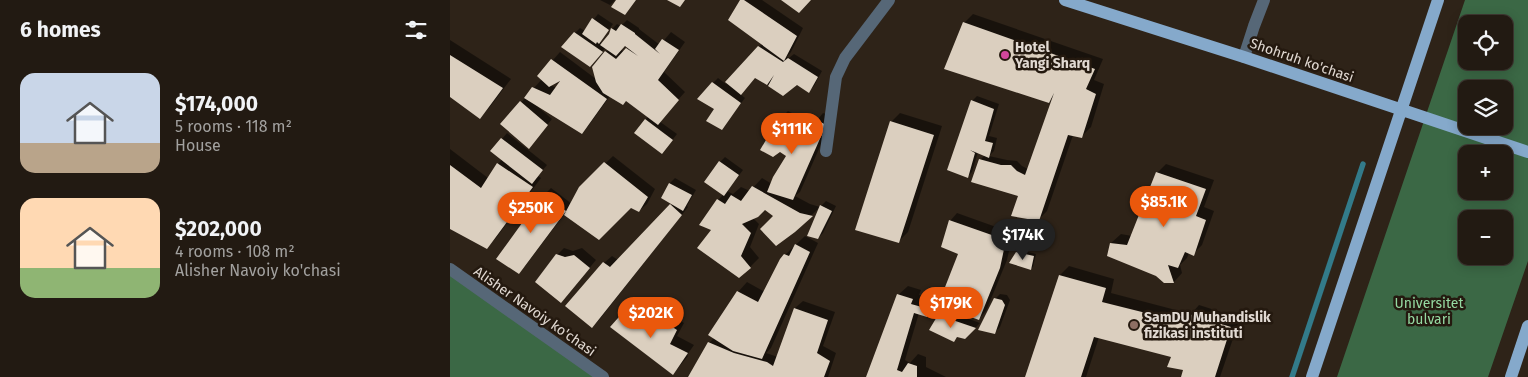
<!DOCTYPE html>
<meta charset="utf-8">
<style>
:root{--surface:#221a12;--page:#2a231b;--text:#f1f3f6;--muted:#a2a19f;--line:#3f3832;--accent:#ea580c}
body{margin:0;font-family:"Fira Sans",sans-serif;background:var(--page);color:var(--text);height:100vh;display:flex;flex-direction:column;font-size:19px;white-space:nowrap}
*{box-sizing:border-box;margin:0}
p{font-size:16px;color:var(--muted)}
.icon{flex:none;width:28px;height:28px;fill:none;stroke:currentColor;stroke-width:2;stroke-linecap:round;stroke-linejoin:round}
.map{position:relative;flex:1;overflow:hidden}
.details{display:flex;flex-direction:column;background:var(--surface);width:450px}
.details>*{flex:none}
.controls{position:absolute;left:1008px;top:15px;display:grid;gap:10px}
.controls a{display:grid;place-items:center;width:55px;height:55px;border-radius:10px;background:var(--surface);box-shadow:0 2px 12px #0003,0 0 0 1px var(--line);font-size:25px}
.price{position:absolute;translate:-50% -42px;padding:0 11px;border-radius:18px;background:var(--accent);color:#fff;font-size:16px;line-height:32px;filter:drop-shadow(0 1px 2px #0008)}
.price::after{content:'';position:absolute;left:50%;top:30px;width:15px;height:11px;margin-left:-8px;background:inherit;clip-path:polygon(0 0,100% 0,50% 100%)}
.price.current{background:#222;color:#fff}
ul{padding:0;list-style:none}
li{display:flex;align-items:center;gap:15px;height:125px;padding:0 20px}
li span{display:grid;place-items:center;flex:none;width:140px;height:100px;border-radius:15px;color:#555}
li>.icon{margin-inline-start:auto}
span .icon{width:60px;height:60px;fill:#fffc;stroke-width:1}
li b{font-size:21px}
h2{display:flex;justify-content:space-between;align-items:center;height:60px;padding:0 20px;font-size:21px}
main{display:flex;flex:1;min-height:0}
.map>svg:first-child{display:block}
.forest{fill:#3b6845;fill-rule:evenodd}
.shadow{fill:#0007;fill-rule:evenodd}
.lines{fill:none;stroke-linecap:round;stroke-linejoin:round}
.stream{stroke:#337b8a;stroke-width:5.5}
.building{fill:#dbcfbf}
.minor{stroke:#566777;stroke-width:12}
.major{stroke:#85a9cb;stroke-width:12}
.hotel-dot{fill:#d1479c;stroke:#24190f;stroke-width:2}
.education-dot{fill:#8d6e63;stroke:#24190f;stroke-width:2}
.labels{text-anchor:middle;stroke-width:5;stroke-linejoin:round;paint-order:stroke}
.poi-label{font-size:14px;font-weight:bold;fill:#e1d9d2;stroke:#24190f;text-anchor:start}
.street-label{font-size:14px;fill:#e1d9d2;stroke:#24190f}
.park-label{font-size:14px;fill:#95daa2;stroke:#24190f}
</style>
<main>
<section class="details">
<h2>6 homes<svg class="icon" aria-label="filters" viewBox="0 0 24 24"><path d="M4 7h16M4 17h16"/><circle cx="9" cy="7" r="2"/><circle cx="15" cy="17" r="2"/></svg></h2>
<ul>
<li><span style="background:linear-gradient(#c9d6e8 70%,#b9a48a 0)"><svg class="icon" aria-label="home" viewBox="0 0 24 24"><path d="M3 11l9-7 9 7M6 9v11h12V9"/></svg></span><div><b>$174,000</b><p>5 rooms · 118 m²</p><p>House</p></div></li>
<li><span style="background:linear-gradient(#ffd9b3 70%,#8fb573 0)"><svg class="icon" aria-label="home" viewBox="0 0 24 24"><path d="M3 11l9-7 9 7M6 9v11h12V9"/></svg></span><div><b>$202,000</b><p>4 rooms · 108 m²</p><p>Alisher Navoiy ko'chasi</p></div></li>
</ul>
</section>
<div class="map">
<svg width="1078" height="377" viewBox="0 0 1078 377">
<rect width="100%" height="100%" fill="#2e2318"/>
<path class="forest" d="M 1015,0 L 1078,0 L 1078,261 L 1038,377 L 887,377 ZM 1016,24 L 1054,24 L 1054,61 L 1016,61 ZM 1016,89 L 1054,89 L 1054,126 L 1016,126 ZM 1016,154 L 1054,154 L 1054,191 L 1016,191 ZM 1016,219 L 1054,219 L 1054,256 L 1016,256 Z
M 0,273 L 152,377 L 0,377 Z"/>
<path class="shadow" d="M 150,0 L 165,0 L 160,5 Z
M 292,0 L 312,0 L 353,28 L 341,52 L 337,57 L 339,58 L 344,54 L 372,71 L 364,86 L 359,91 L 347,83 L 333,95 L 306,76 L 290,94 L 295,98 L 272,128 L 266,109 L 263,83 L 268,78 L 276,84 L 312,44 Z
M 148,14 L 163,24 L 150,42 L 153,44 L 162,29 L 167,24 L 171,26 L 177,20 L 189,28 L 189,29 L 210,45 L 221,32 L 235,42 L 214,72 L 235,92 L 209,121 L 227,134 L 217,147 L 196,119 L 199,116 L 176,100 L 160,96 L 139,125 L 132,133 L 89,106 L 88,107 L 102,119 L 83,142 L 52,124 L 92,79 L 89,76 L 110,52 L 146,79 L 156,52 L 159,49 L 156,47 L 140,65 L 125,33 L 130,28 L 135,31 ZM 176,45 L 179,47 L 174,52 L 171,50 ZM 114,78 L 107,88 L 100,85 Z
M 523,14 L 653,59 L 644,80 L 654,84 L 641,127 L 631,137 L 623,135 L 597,211 L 588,220 L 571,191 L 530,160 L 535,155 L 528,152 L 522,172 L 517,177 L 522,101 L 527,96 L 549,104 L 539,136 L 547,138 L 544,151 L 539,156 L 557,160 L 567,161 L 572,166 L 578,169 L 604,96 L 599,102 L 514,23 Z
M 0,40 L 61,79 L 39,108 L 30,117 L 0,96 Z
M 338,111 L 364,124 L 373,113 L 383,117 L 350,192 L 345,196 L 360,204 L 370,207 L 345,231 L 315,209 L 303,218 L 309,224 L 300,247 L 309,258 L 300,267 L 262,229 L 251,225 L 268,200 L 274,194 L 270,162 L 275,157 L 293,170 L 277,191 L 283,194 L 291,187 L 300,191 L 312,178 L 322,184 L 338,156 L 330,119 Z
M 450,113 L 492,126 L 458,232 L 449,241 L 441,122 Z
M 57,133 L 97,165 L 88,176 L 91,178 L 46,238 L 37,247 L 0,228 L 0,149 L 38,178 L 52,159 L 42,151 Z
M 163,156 L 205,189 L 197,204 L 189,211 L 181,206 L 149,238 L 115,213 L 76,265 L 69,272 L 94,195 L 101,188 L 122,204 L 130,188 Z
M 716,164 L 764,180 L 754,207 L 764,211 L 752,245 L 743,254 L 739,253 L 737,258 L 730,265 L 732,273 L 724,282 L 714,281 L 661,243 L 671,234 L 682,236 L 707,173 Z
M 225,178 L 246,190 L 237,206 L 238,207 L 149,320 L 142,327 L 154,263 L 162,256 L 168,260 L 223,204 L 212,198 L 220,183 Z
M 376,201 L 386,206 L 373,233 L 368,238 L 371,206 Z
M 507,213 L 563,233 L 557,260 L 536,311 L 529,319 L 500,221 Z
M 355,236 L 368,243 L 321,348 L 316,353 L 328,357 L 345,308 L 353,301 L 385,312 L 373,346 L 386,353 L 378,377 L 239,377 L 259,343 L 264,338 L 260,335 L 288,292 L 297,282 L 315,292 L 335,255 Z
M 114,248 L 123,251 L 132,248 L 146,260 L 118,294 L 107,255 Z
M 570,250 L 586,254 L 583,267 L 580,269 L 567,253 Z
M 619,266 L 664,279 L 661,293 L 741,314 L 749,305 L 790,318 L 770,377 L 732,377 L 735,369 L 722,356 L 649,337 L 636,377 L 576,377 L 610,275 Z
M 458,286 L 471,290 L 469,295 L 488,300 L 486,306 L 476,315 L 469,313 L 455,360 L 460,363 L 468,354 L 476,357 L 476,367 L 496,377 L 418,377 L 448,295 Z
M 550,294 L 557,295 L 560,300 L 550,327 L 545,332 L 545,299 Z
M 184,303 L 196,313 L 206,304 L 234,323 L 227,336 L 244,345 L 237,355 L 238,356 L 223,374 L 161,327 Z
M 494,310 L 530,323 L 515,338 L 508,336 L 504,341 L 489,316 Z"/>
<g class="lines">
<path class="stream" d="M 842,377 L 913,164"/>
</g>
<path class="building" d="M 166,0 L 186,0 L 175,15 L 161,7 Z
M 217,0 L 235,0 L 230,7 Z
M 290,0 L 294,0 L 347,36 L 334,61 L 278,20 Z
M 331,0 L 361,0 L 349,13 Z
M 142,18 L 159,30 L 149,44 L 147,42 L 146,44 L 132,34 Z
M 513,22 L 645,69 L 636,89 L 646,94 L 632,138 L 618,135 L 589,221 L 561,216 L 568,196 L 521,182 L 529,159 L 551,165 L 561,165 L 567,171 L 575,175 L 604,93 L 599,103 L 494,69 Z
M 171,24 L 185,33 L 185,34 L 210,54 L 205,49 L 212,39 L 229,50 L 208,80 L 229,100 L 208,125 L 176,101 L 173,105 L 153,93 L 146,82 L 142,67 L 155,51 L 166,59 L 176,48 L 188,56 L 175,46 L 166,56 L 150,45 L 159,34 L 161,28 L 166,31 Z
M 124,32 L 153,52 L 140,67 L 111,47 Z
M 308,46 L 333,62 L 338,58 L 368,77 L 359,93 L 347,85 L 333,96 L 318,86 L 324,75 L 317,85 L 305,78 L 291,95 L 275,82 Z
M 0,55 L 53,88 L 30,119 L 0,97 Z
M 101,59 L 157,99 L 132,134 L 74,98 L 82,87 L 100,95 L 110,81 L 99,87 L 87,76 Z
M 262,82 L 291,103 L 272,130 L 256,121 L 264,109 L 247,99 Z
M 521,100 L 544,109 L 535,141 L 543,143 L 539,158 L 520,150 L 525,153 L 518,178 L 497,170 Z
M 70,101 L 98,125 L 79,149 L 50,124 Z
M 329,118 L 358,132 L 365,119 L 376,125 L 343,200 L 317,192 L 323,177 L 336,156 L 330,152 L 323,157 L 310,150 Z
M 195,119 L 223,140 L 212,154 L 184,133 Z
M 440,121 L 484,135 L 449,243 L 405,230 Z
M 51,138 L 93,170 L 82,184 L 40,151 Z
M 269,161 L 289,175 L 274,196 L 254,182 Z
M 154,162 L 198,197 L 189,212 L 181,208 L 149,240 L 114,215 L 129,187 Z
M 47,163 L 83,187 L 37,249 L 0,229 L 0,165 L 31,188 Z
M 706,172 L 756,189 L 746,216 L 756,220 L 744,256 L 735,252 L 728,268 L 718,265 L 724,283 L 714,283 L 706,276 L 657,256 L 660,243 L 677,245 Z
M 219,183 L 242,195 L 233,211 L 211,198 Z
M 302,186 L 350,213 L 363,216 L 345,232 L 326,246 L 310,229 L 323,216 L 315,210 L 308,217 L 292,224 L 301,233 L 291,256 L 301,268 L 289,278 L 247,248 L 261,230 L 249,225 L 267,199 L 275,204 L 281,195 L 291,201 Z
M 93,194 L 116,211 L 69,274 L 46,259 Z
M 220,204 L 232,215 L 142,328 L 115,306 L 153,262 L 160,267 Z
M 370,205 L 382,211 L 368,239 L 357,236 Z
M 499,220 L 556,240 L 550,268 L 529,320 L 488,305 L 508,254 L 491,247 Z
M 345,244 L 360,252 L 312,359 L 283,351 L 258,335 L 287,291 L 308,302 L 330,259 L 334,254 L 339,256 Z
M 566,252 L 584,256 L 581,270 L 559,263 Z
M 106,254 L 115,257 L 124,255 L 140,268 L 111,303 L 85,282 Z
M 609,275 L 656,288 L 652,302 L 736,323 L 739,314 L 781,327 L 765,377 L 731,377 L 733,370 L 717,367 L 721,357 L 644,337 L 631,377 L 575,377 Z
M 447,294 L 463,299 L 461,304 L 479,309 L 477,317 L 464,313 L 447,370 L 452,372 L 458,363 L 467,366 L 467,377 L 416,377 Z
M 544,298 L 552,300 L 555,305 L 545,334 L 528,330 Z
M 344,308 L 378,320 L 367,353 L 380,361 L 374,377 L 238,377 L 258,342 L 284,353 L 317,362 L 323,366 Z
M 176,309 L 189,321 L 197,310 L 227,330 L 220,344 L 238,353 L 223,375 L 160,327 Z
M 488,315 L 526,328 L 515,339 L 507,337 L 504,342 L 479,330 Z"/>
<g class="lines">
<path class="minor" d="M 794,57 L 804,26 L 814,0
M 376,151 L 386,77 L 395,58 L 439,0
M 0,269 L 153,377"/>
<path class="major" d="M 615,0 L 794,57 L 1078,152
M 862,377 L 988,0
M 1061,377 L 1078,326"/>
</g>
<circle class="hotel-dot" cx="555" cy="55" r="5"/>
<circle class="education-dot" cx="684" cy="325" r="5"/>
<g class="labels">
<g class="poi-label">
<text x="565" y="52">Hotel<tspan x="565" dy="16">Yangi Sharq</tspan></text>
<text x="694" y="322">SamDU Muhandislik<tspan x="694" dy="16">fizikasi instituti</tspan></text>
</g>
<g class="street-label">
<text transform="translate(852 60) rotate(19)" y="5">Shohruh ko'chasi</text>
<text transform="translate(85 311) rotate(35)" y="5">Alisher Navoiy ko'chasi</text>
</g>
<g class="park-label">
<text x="979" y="308">Universitet<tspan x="979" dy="16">bulvari</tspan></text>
</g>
</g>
</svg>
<div class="controls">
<a><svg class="icon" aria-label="locate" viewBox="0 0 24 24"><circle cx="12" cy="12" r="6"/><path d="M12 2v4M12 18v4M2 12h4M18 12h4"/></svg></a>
<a><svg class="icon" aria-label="layers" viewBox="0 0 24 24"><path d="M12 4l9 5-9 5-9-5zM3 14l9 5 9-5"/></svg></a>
<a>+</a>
<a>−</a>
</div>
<b class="price" style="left:342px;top:155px">$111K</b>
<b class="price" style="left:714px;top:228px">$85.1K</b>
<b class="price" style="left:81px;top:234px">$250K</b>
<b class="price current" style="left:573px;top:261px">$174K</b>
<b class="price" style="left:501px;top:329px">$179K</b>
<b class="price" style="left:201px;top:339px">$202K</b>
</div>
</main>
